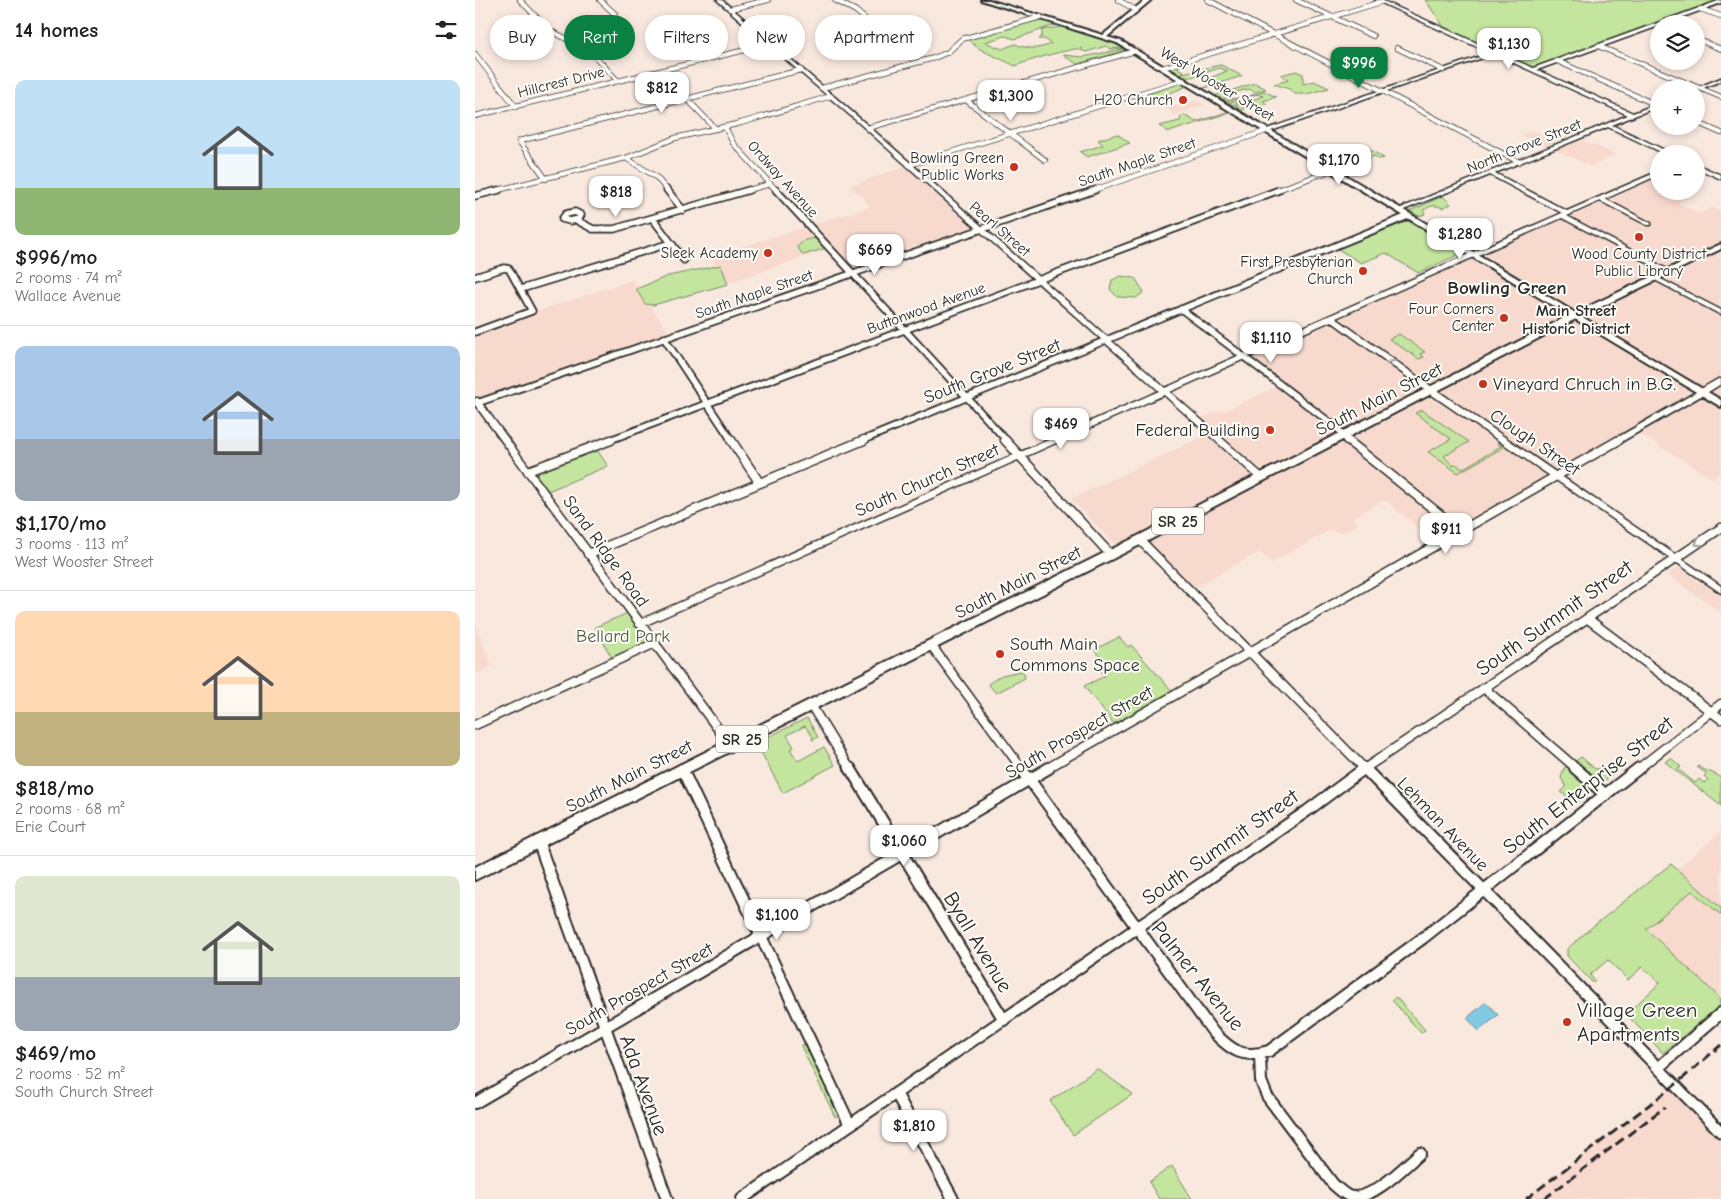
<!DOCTYPE html>
<meta charset="utf-8">
<style>
:root{--surface:#fff;--page:#f2f2f2;--text:#202124;--muted:#757577;--line:#e0e0e0;--accent:#0b8043}
body{margin:0;font-family:"Comic Neue",sans-serif;background:var(--page);color:var(--text);height:100vh;display:flex;flex-direction:column;font-size:19px;white-space:nowrap}
*{box-sizing:border-box;margin:0}
p{font-size:16px;color:var(--muted)}
.icon{flex:none;width:28px;height:28px;fill:none;stroke:currentColor;stroke-width:2;stroke-linecap:round;stroke-linejoin:round}
.map{position:relative;flex:1;overflow:hidden}
.side{display:flex;flex-direction:column;background:var(--surface);width:475px}
.side>*{flex:none}
.banner{position:absolute;left:15px;top:15px;width:475px;height:45px;display:flex;gap:10px}
.buttons{position:absolute;left:1175px;top:15px;display:grid;gap:10px}
.buttons a{display:grid;place-items:center;width:55px;height:55px;border-radius:50%;background:var(--surface);box-shadow:0 2px 8px #0003;font-size:25px}
.price{position:absolute;translate:-50% -42px;padding:0 11px;border-radius:10px;background:#fff;color:#222;font-size:16px;line-height:32px;filter:drop-shadow(0 1px 2px #0008)}
.price::after{content:'';position:absolute;left:50%;top:30px;width:15px;height:11px;margin-left:-8px;background:inherit;clip-path:polygon(0 0,100% 0,50% 100%)}
.price.selected{background:var(--accent);color:#fff}
ul{padding:0;list-style:none}
li{display:grid;align-content:center;gap:10px;height:265px;padding:0 15px}
li+li{border-top:1px solid var(--line)}
li span{display:grid;place-items:center;height:155px;border-radius:10px;color:#555}
li>.icon{margin-inline-start:auto}
span .icon{width:90px;height:90px;fill:#fffc;stroke-width:1}
li b{font-size:21px}
h2{display:flex;justify-content:space-between;align-items:center;height:60px;padding:0 15px;font-size:21px}
.tag{padding:0 18px;border-radius:22px;background:var(--surface);box-shadow:0 2px 8px #0003;font-size:18px;line-height:45px}
.tag.selected{background:var(--accent);color:#fff}
main{display:flex;flex:1;min-height:0}
.map>svg:first-child{display:block}
.built{fill:#f7dacd}
.green{fill:#c3e59e;stroke:#778864}
.water{fill:#82c9e3;stroke:#5f8a99}
.lines{fill:none;stroke-linecap:round;stroke-linejoin:round}
.minor-far3-casing{stroke:#2b2b2b;stroke-width:6}
.minor-far2-casing{stroke:#2b2b2b;stroke-width:9}
.minor-far1-casing{stroke:#2b2b2b;stroke-width:11}
.minor-casing{stroke:#2b2b2b;stroke-width:14}
.tertiary-casing{stroke:#2b2b2b;stroke-width:3}
.secondary-casing{stroke:#2b2b2b;stroke-width:4}
.primary-casing{stroke:#2b2b2b;stroke-width:4}
.minor-far3{stroke:#fdfcf7;stroke-width:4.5}
.minor-far2{stroke:#fdfcf7;stroke-width:5.5}
.minor-far1{stroke:#fdfcf7;stroke-width:8}
.minor{stroke:#fdfcf7;stroke-width:10}
.tertiary{fill:#fdfcf7;fill-rule:evenodd}
.secondary{fill:#fdfcf7;fill-rule:evenodd}
.primary{fill:#fdfcf7;fill-rule:evenodd}
.rail{stroke:#2b2b2b;stroke-width:3;stroke-dasharray:10 5;stroke-linecap:butt}
.oneway{stroke:#9e9e9b}
.poi-dot{fill:#c8321e;stroke:#fdfcf7;stroke-width:2}
.labels{text-anchor:middle;stroke-width:4;stroke-linejoin:round;paint-order:stroke}
.far-street-label{font-size:15px;fill:#2b2b2b;stroke:#fdfcf7}
.far-poi-label{font-size:15px;fill:#2b2b2b;stroke:#fdfcf7;text-anchor:end}
.far-neighbourhood-label{font-size:16px;font-weight:bold;fill:#2b2b2b;stroke:#fdfcf7}
.shield{fill:#fdfcf7;stroke:#6a6a68;stroke-width:1}
.shield-label{font-size:16px;font-weight:bold;fill:#2b2b2b}
.street-label{font-size:18px;fill:#2b2b2b;stroke:#fdfcf7}
.poi-label{font-size:18px;fill:#2b2b2b;stroke:#fdfcf7;text-anchor:start}
.park-label{font-size:18px;fill:#515a48;stroke:#fdfcf7}
.far-district-label{font-size:19px;font-weight:bold;fill:#2b2b2b;stroke:#fdfcf7}
.near-street-label{font-size:21px;fill:#2b2b2b;stroke:#fdfcf7}
.near-poi-label{font-size:21px;fill:#2b2b2b;stroke:#fdfcf7;text-anchor:start}
</style>
<main>
<section class="side">
<h2>14 homes<svg class="icon" aria-label="filters" viewBox="0 0 24 24"><path d="M4 7h16M4 17h16"/><circle cx="9" cy="7" r="2"/><circle cx="15" cy="17" r="2"/></svg></h2>
<ul>
<li><span style="background:linear-gradient(#bfe0f5 70%,#8fb573 0)"><svg class="icon" aria-label="home" viewBox="0 0 24 24"><path d="M3 11l9-7 9 7M6 9v11h12V9"/></svg></span><div><b>$996/mo</b><p>2 rooms · 74 m²</p><p>Wallace Avenue</p></div></li>
<li><span style="background:linear-gradient(#a9c7e8 60%,#9aa5b1 0)"><svg class="icon" aria-label="home" viewBox="0 0 24 24"><path d="M3 11l9-7 9 7M6 9v11h12V9"/></svg></span><div><b>$1,170/mo</b><p>3 rooms · 113 m²</p><p>West Wooster Street</p></div></li>
<li><span style="background:linear-gradient(#ffd9b3 65%,#c2b280 0)"><svg class="icon" aria-label="home" viewBox="0 0 24 24"><path d="M3 11l9-7 9 7M6 9v11h12V9"/></svg></span><div><b>$818/mo</b><p>2 rooms · 68 m²</p><p>Erie Court</p></div></li>
<li><span style="background:linear-gradient(#dfe7d0 65%,#9aa5b1 0)"><svg class="icon" aria-label="home" viewBox="0 0 24 24"><path d="M3 11l9-7 9 7M6 9v11h12V9"/></svg></span><div><b>$469/mo</b><p>2 rooms · 52 m²</p><p>South Church Street</p></div></li>
</ul>
</section>
<div class="map">
<svg width="1246" height="1199" viewBox="0 0 1246 1199">
<rect width="100%" height="100%" fill="#f9e8de"/>
<filter id="ink" filterUnits="userSpaceOnUse"><feTurbulence type="fractalNoise" baseFrequency=".02" numOctaves="2"/><feDisplacementMap in="SourceGraphic" scale="10" xChannelSelector="R" yChannelSelector="G"/><feConvolveMatrix kernelMatrix="1 2 1 2 8 2 1 2 1" color-interpolation-filters="sRGB"/></filter>
<g filter="url(#ink)">
<path class="built" d="M 719,101 L 724,101 L 730,105 L 699,115 L 691,108 Z
M 1057,130 L 1086,145 L 1101,138 L 1142,155 L 1116,166 L 1045,135 Z
M 434,165 L 506,229 L 377,273 L 333,226 L 395,207 L 387,196 L 374,186 Z
M 1173,178 L 1184,183 L 1184,191 L 1201,191 L 1214,197 L 1203,203 L 1225,214 L 1237,208 L 1246,212 L 1246,472 L 1237,478 L 1160,431 L 965,545 L 909,500 L 877,518 L 884,524 L 867,533 L 855,530 L 796,563 L 784,552 L 715,590 L 665,540 L 645,550 L 596,499 L 735,433 L 721,420 L 744,411 L 754,409 L 805,385 L 768,357 Z
M 330,227 L 351,250 L 255,282 L 235,257 Z
M 157,280 L 197,337 L 12,402 L 2,403 L 6,408 L 0,410 L 0,332 Z
M 1205,566 L 1246,594 L 1246,610 L 1244,611 L 1192,575 Z
M 0,623 L 17,667 L 0,674 Z
M 1246,831 L 1246,1001 L 1151,913 Z
M 1200,1085 L 1246,1132 L 1246,1199 L 1051,1199 Z"/>
<path class="green" d="M 950,0 L 1244,0 L 1058,68 L 969,27 Z
M 567,19 L 582,24 L 540,39 L 530,36 L 510,42 L 527,49 L 540,44 C 554,49 561,50 576,44 L 570,39 L 564,39 L 567,36 L 567,30 L 591,26 L 635,41 L 647,48 L 636,49 L 631,46 L 611,52 L 605,50 L 608,48 C 589,50 558,59 540,66 C 526,58 499,50 493,38 Z
M 648,49 L 651,50 L 602,64 L 588,55 L 608,57 Z
M 712,62 L 714,63 L 703,66 L 704,69 L 709,71 L 707,73 L 746,65 L 767,76 L 729,88 L 745,82 L 735,78 L 752,71 L 745,68 L 713,78 L 695,68 Z
M 821,71 L 828,74 L 828,84 L 839,81 L 854,88 L 832,94 L 820,94 L 814,89 L 799,84 L 813,80 L 806,75 Z
M 705,83 L 710,87 L 675,101 L 667,96 Z
M 780,83 L 791,89 L 780,92 L 774,89 L 750,95 L 752,97 L 747,99 L 750,101 L 748,100 L 763,98 L 752,102 L 739,96 Z
M 789,91 L 801,97 L 788,101 L 792,104 L 786,106 L 778,102 L 767,106 L 770,109 L 766,110 L 760,106 L 788,96 L 782,94 L 768,98 L 771,100 L 758,105 L 754,103 Z
M 752,112 L 753,113 L 694,132 L 684,126 L 705,121 L 706,116 L 709,115 L 721,122 Z
M 642,134 L 655,143 L 612,157 L 605,152 L 628,145 L 623,140 Z
M 894,149 L 909,158 L 905,159 L 899,156 L 887,161 L 883,159 L 872,163 L 876,166 L 865,169 L 856,164 Z
M 968,196 L 976,204 L 967,208 C 958,203 955,207 948,210 L 950,214 L 944,216 L 935,211 Z
M 933,221 L 987,253 L 943,273 L 911,253 L 886,263 L 863,249 Z
M 342,238 L 351,248 L 328,255 L 322,247 L 330,240 Z
M 246,265 L 253,284 L 178,305 L 170,304 L 161,289 L 193,276 Z
M 646,276 L 660,278 L 669,292 L 661,298 L 642,297 L 635,289 L 637,280 Z
M 924,334 L 950,352 L 945,354 L 949,357 L 944,359 L 914,339 Z
M 947,410 L 994,442 L 969,456 L 978,466 L 981,464 L 987,469 L 1026,446 L 1022,443 L 1029,447 L 983,473 L 953,452 L 976,439 L 940,413 Z
M 120,447 L 133,466 L 73,491 L 60,473 Z
M 155,612 L 178,644 L 139,662 L 120,627 Z
M 644,637 L 653,647 L 656,645 L 697,691 L 639,724 L 609,686 L 630,676 L 620,664 L 628,660 L 619,650 Z
M 546,671 L 549,673 L 550,678 L 521,693 L 513,684 L 527,675 Z
M 332,718 L 343,737 L 337,740 L 338,737 L 330,726 L 312,735 L 319,747 L 315,749 L 323,761 L 349,747 L 360,765 L 308,793 L 281,743 Z
M 1106,757 L 1120,769 L 1127,768 L 1137,775 L 1125,785 L 1098,763 Z
M 1196,758 L 1206,767 L 1203,769 L 1220,783 L 1224,779 L 1229,783 L 1233,780 L 1229,776 L 1232,774 L 1222,767 L 1223,766 C 1231,772 1237,771 1246,778 L 1246,806 L 1190,762 Z
M 1093,767 L 1118,790 L 1100,804 L 1086,792 L 1091,787 L 1086,778 L 1089,768 Z
M 1196,864 L 1246,908 L 1246,915 L 1217,891 L 1171,929 L 1244,997 L 1245,1005 L 1188,1053 L 1151,1014 L 1185,983 L 1167,967 L 1153,980 L 1133,960 L 1115,975 L 1120,981 L 1118,983 L 1092,956 L 1092,949 L 1116,928 Z
M 921,997 L 950,1030 L 946,1033 L 917,1000 Z
M 330,1043 L 364,1114 L 360,1117 L 326,1046 Z
M 622,1069 L 658,1094 L 598,1135 L 575,1101 Z
M 697,1166 L 717,1199 L 684,1199 L 674,1182 Z"/>
<path class="water" d="M 1011,1002 L 1023,1015 L 1004,1031 L 992,1018 Z"/>
<g class="lines">
<defs>
<path id="minor-far3" d="M 45,0 L 74,30 L 114,50 L 143,81
M 125,0 L 140,14
M 360,0 L 381,11 L 434,57
M 643,0 L 661,10
M 733,0 L 1044,162
M 821,0 L 898,36
M 255,9 L 293,0
M 1225,9 L 1246,16
M 1221,39 L 1246,49
M 1123,46 L 1246,97
M 922,48 L 968,70
M 0,54 L 41,107
M 1082,61 L 1184,106
M 687,68 L 906,2
M 347,88 L 459,58 L 473,52 L 487,39 L 566,17
M 211,98 L 241,129
M 491,100 L 570,160
M 0,116 L 295,44
M 1221,122 L 1246,133
M 250,127 L 258,143 L 302,191
M 393,128 L 660,51
M 151,158 L 181,177 L 193,191
M 434,165 L 708,80
M 71,179 L 44,141 L 326,70
M 19,191 L 151,158 L 200,138 L 266,123 L 356,96
M 270,191 L 295,184
M 616,191 L 791,131
M 800,191 L 857,170"/>
<path id="minor-far2" d="M 192,190 L 208,210
M 301,190 L 532,441
M 0,196 L 24,190
M 100,212 L 106,215 L 104,219 L 95,221 L 87,219 L 91,214 Z
M 178,219 L 209,260
M 101,220 L 118,229 L 139,229 L 274,190
M 0,277 L 29,268 L 34,269 L 57,311 L 0,332
M 46,289 L 196,243
M 706,309 L 861,427 L 874,441
M 189,338 L 257,441
M 2,403 L 620,190
M 132,441 L 804,190
M 386,441 L 933,216
M 1142,441 L 1227,392"/>
<path id="minor-far1" d="M 256,440 L 284,482
M 530,440 L 636,555
M 872,440 L 987,532
M 53,471 L 136,440
M 665,540 L 890,769
M 113,554 L 389,440
M 1113,619 L 1246,719
M 456,645 L 547,769
M 1010,689 L 1102,769
M 336,705 L 375,769
M 0,725 L 178,644
M 571,769 L 1144,440
M 889,769 L 1246,528
M 1163,769 L 1246,704"/>
<path id="minor" d="M 375,768 L 529,1020
M 546,768 L 738,1032 C 757,1051 768,1059 794,1051 L 948,938 L 1164,768
M 889,768 L 1246,1132
M 1100,768 L 1131,795
M 207,769 L 375,1125
M 63,841 L 192,1199
M 785,1055 L 786,1081 L 792,1096 L 858,1184 C 864,1189 870,1196 877,1197 C 899,1199 930,1166 945,1153
M 1183,1068 L 1246,1013
M 421,1093 L 478,1199
M 0,1103 L 574,768
M 267,1199 L 832,811 L 890,768"/>
<path id="tertiary" d="M 242,0 L 247,0 L 397,129 L 690,388 L 1087,213 L 1015,175 L 926,211 L 921,210 L 1153,115 L 1019,54 L 793,132 L 789,132 L 789,130 L 1015,53 L 900,0 L 906,0 L 1058,68 L 1246,0 L 1246,3 L 1189,24 L 1184,24 L 1184,26 L 1062,70 L 1158,113 L 1184,103 L 1184,106 L 1137,125 L 1198,154 L 1190,154 L 1133,127 L 1020,173 L 1092,211 L 1184,171 L 1184,175 L 1130,199 L 1176,223 L 1176,225 L 1172,225 L 1125,201 L 1092,216 L 1194,270 L 1194,272 L 1190,272 L 1087,218 L 861,318 L 960,389 L 1246,586 L 1246,593 L 954,393 L 856,321 L 695,392 L 790,476 L 791,478 L 790,480 L 784,480 L 689,395 L 171,625 L 258,742 L 260,745 L 258,748 L 255,749 L 252,748 L 163,627 L 161,626 L 160,623 L 0,405 L 0,398 L 3,398 L 167,619 L 684,391 L 393,131 Z
M 1246,78 L 1246,81 L 1223,90 L 1219,89 Z
M 1221,164 L 1246,175 L 1246,179 L 1221,168 Z
M 1178,275 L 1246,310 L 1246,315 L 1176,278 L 1175,277 Z
M 1243,379 L 1246,379 L 1246,384 L 1230,394 L 1224,394 L 1224,390 Z"/>
<path id="secondary" d="M 506,0 L 514,0 L 628,35 L 670,0 L 676,0 L 632,37 L 646,41 L 1246,400 L 1246,407 L 642,43 Z"/>
<path id="primary" d="M 1246,244 L 1246,249 L 1097,321 L 663,546 L 0,880 L 0,867 L 655,540 L 1091,317 Z"/>
</defs>
<use href="#minor-far3" class="minor-far3-casing"/>
<use href="#minor-far2" class="minor-far2-casing"/>
<use href="#minor-far1" class="minor-far1-casing"/>
<use href="#minor" class="minor-casing"/>
<use href="#tertiary" class="tertiary-casing"/>
<use href="#secondary" class="secondary-casing"/>
<use href="#primary" class="primary-casing"/>
<use href="#minor-far3" class="minor-far3"/>
<use href="#minor-far2" class="minor-far2"/>
<use href="#minor-far1" class="minor-far1"/>
<use href="#minor" class="minor"/>
<use href="#tertiary" class="tertiary"/>
<use href="#secondary" class="secondary"/>
<use href="#primary" class="primary"/>
<path class="rail" d="M 1051,1199 L 1200,1085 L 1246,1045
M 1069,1199 L 1190,1107"/>
</g>
<defs><path id="oneway-chevron" d="M-2-3.5L2.5 0L-2 3.5" fill="none" stroke-width="1.6" stroke-linecap="round" stroke-linejoin="round" transform="scale(1.25)"/></defs>
<g class="oneway">
<use href="#oneway-chevron" transform="translate(917 363) rotate(-144)"/>
<use href="#oneway-chevron" transform="translate(1223 543) rotate(146)"/>
</g>
</g>
<g class="poi-dot">
<circle cx="708" cy="100" r="5"/>
<circle cx="539" cy="167" r="5"/>
<circle cx="1164" cy="237" r="5"/>
<circle cx="293" cy="253" r="5"/>
<circle cx="888" cy="271" r="5"/>
<circle cx="1029" cy="318" r="5"/>
<circle cx="1008" cy="384" r="5"/>
<circle cx="795" cy="430" r="5"/>
<circle cx="525" cy="654" r="5"/>
<circle cx="1092" cy="1022" r="5"/>
</g>
<g class="labels">
<g class="far-street-label">
<text transform="translate(86 82) rotate(-14)" y="5">Hillcrest Drive</text>
<text transform="translate(742 84) rotate(31)" y="5">West Wooster Street</text>
<text transform="translate(1049 146) rotate(-22)" y="5">North Grove Street</text>
<text transform="translate(662 162) rotate(-19)" y="5">South Maple Street</text>
<text transform="translate(308 179) rotate(48)" y="5">Ordway Avenue</text>
<text transform="translate(525 229) rotate(41)" y="5">Pearl Street</text>
<text transform="translate(279 294) rotate(-19)" y="5">South Maple Street</text>
<text transform="translate(451 308) rotate(-20)" y="5">Buttonwood Avenue</text>
</g>
<g class="far-poi-label">
<text x="698" y="105">H2O Church</text>
<text x="529" y="163">Bowling Green<tspan x="529" dy="17">Public Works</tspan></text>
<text x="283" y="258">Sleek Academy</text>
<text x="1164" y="259" text-anchor="middle">Wood County District<tspan x="1164" dy="17">Public Library</tspan></text>
<text x="878" y="267">First Presbyterian<tspan x="878" dy="17">Church</tspan></text>
<text x="1019" y="314">Four Corners<tspan x="1019" dy="17">Center</tspan></text>
</g>
<g class="far-neighbourhood-label">
<text x="1101" y="316">Main Street<tspan x="1101" dy="18">Historic District</tspan></text>
</g>
<g class="shield">
<rect x="677" y="507.5" width="52" height="27" rx="4"/>
<rect x="241" y="725.5" width="52" height="27" rx="4"/>
</g>
<g class="shield-label">
<text x="703" y="527">SR 25</text>
<text x="267" y="745">SR 25</text>
</g>
<g class="street-label">
<text transform="translate(517 371) rotate(-22)" y="6">South Grove Street</text>
<text transform="translate(904 399) rotate(-27)" y="6">South Main Street</text>
<text transform="translate(1060 442) rotate(34)" y="6">Clough Street</text>
<text transform="translate(452 480) rotate(-24)" y="6">South Church Street</text>
<text transform="translate(131 551) rotate(54)" y="6">Sand Ridge Road</text>
<text transform="translate(543 582) rotate(-27)" y="6">South Main Street</text>
<text transform="translate(604 732) rotate(-30)" y="6">South Prospect Street</text>
<text transform="translate(154 776) rotate(-27)" y="6">South Main Street</text>
<text transform="translate(968 824) rotate(46)" y="6">Lehman Avenue</text>
<text transform="translate(164 989) rotate(-30)" y="6">South Prospect Street</text>
</g>
<g class="poi-label">
<text x="1018" y="390">Vineyard Chruch in B.G.</text>
<text x="785" y="436" text-anchor="end">Federal Building</text>
<text x="535" y="650">South Main<tspan x="535" dy="21">Commons Space</tspan></text>
</g>
<g class="park-label">
<text x="148" y="642">Bellard Park</text>
</g>
<g class="far-district-label">
<text x="1032" y="294">Bowling Green</text>
</g>
<g class="near-street-label">
<text transform="translate(1079 618) rotate(-35)" y="7">South Summit Street</text>
<text transform="translate(1113 785) rotate(-38)" y="7">South Enterprise Street</text>
<text transform="translate(745 847) rotate(-35)" y="7">South Summit Street</text>
<text transform="translate(503 942) rotate(59)" y="7">Byall Avenue</text>
<text transform="translate(723 976) rotate(51)" y="7">Palmer Avenue</text>
<text transform="translate(169 1085) rotate(70)" y="7">Ada Avenue</text>
</g>
<g class="near-poi-label">
<text x="1102" y="1017">Village Green<tspan x="1102" dy="24">Apartments</tspan></text>
</g>
</g>
</svg>
<div class="buttons">
<a><svg class="icon" aria-label="layers" viewBox="0 0 24 24"><path d="M12 4l9 5-9 5-9-5zM3 14l9 5 9-5"/></svg></a>
<a>+</a>
<a>−</a>
</div>
<b class="price" style="left:1034px;top:70px">$1,130</b>
<b class="price selected" style="left:884px;top:89px">$996</b>
<b class="price" style="left:187px;top:114px">$812</b>
<b class="price" style="left:536px;top:122px">$1,300</b>
<b class="price" style="left:864px;top:186px">$1,170</b>
<b class="price" style="left:141px;top:218px">$818</b>
<b class="price" style="left:985px;top:260px">$1,280</b>
<b class="price" style="left:400px;top:276px">$669</b>
<b class="price" style="left:796px;top:364px">$1,110</b>
<b class="price" style="left:586px;top:450px">$469</b>
<b class="price" style="left:971px;top:555px">$911</b>
<b class="price" style="left:429px;top:867px">$1,060</b>
<b class="price" style="left:302px;top:941px">$1,100</b>
<b class="price" style="left:439px;top:1152px">$1,810</b>
<div class="banner">
<a class="tag">Buy</a>
<a class="tag selected">Rent</a>
<a class="tag">Filters</a>
<a class="tag">New</a>
<a class="tag">Apartment</a>
</div>
</div>
</main>
